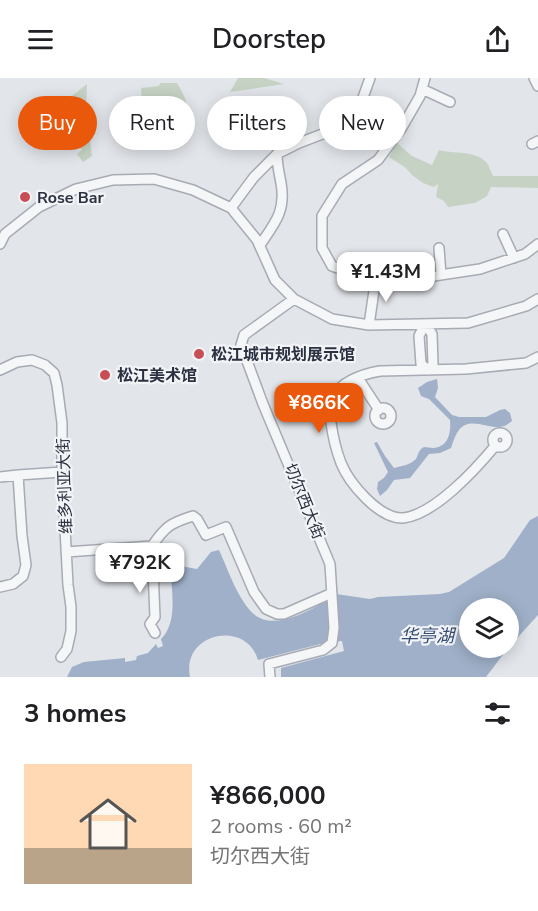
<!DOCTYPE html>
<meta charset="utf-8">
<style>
:root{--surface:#fff;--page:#f6f6f6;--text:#202124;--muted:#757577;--accent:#ea580c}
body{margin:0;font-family:"Nunito Sans","Noto Sans SC",sans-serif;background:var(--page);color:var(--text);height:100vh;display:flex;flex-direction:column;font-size:22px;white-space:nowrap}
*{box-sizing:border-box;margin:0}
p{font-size:20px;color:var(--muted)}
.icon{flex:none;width:33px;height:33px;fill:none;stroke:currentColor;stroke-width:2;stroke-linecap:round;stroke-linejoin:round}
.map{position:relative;height:599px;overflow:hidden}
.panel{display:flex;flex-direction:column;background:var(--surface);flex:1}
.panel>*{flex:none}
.top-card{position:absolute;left:18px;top:18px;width:502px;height:54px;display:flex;gap:12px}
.tools{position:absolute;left:459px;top:520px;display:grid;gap:12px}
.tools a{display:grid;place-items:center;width:60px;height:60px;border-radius:50%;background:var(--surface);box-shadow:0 3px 15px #0003;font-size:30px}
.price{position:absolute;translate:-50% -51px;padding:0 14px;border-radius:12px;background:#fff;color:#222;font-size:20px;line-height:39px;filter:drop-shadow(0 2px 3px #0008)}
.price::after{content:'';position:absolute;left:50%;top:36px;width:18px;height:14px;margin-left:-9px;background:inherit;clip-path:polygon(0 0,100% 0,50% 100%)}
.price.current{background:var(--accent);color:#fff}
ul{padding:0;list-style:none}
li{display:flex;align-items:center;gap:18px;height:150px;padding:0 24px}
li span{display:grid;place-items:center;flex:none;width:168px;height:120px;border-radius:0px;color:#555}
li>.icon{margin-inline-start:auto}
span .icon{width:72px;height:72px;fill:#fffc;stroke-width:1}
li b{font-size:26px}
h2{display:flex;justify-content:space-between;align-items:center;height:72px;padding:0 24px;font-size:26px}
.chip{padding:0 21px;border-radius:27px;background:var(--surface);box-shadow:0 3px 15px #0003;font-size:21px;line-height:54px}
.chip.current{background:var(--accent);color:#fff}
header{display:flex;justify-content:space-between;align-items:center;height:78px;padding:0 24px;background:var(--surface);font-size:27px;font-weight:600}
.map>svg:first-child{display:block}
.green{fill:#c6d3c4}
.water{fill:#9fb0c8}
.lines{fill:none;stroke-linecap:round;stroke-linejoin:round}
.minor-casing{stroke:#a7abb4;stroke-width:12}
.minor{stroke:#f5f6f8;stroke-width:9}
.poi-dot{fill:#c84e56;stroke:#f2f4f7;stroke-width:2}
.labels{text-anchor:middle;stroke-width:4.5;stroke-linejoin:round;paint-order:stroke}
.poi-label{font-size:16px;font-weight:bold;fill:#2b3141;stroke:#f2f4f7;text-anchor:start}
.street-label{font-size:16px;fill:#2b3141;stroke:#f2f4f7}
.water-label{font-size:18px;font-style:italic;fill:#374d74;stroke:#f2f4f7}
</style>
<header><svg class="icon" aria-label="menu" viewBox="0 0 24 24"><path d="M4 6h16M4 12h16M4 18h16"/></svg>Doorstep<svg class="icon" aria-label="share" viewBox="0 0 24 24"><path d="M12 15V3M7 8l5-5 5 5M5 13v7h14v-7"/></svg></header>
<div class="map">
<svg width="538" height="599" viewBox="0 0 538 599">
<rect width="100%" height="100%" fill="#e2e5ea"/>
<path class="green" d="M 238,0 L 264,0 L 284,6 L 230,14 Z
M 160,5 L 177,5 C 188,24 189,26 183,48 L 180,49 L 171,66 L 156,58 L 152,35 L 143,40 L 141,10 L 159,8 Z
M 87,6 L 86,34 L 92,78 L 83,84 L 77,76 L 82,72 L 62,47 L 78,34 L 68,21 Z
M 397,65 L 412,78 L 432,87 L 439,72 C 453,76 475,72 486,84 C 489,87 491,94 493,98 L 538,98 L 538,110 L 491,109 L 487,118 L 475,125 L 448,129 L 444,123 L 436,119 L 438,106 L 434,109 L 423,105 L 412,97 L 406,90 L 389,79 Z"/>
<path class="water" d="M 437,301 L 438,310 L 435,319 L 452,337 L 459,339 L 486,339 L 500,332 L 505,331 L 510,335 L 512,343 C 509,345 507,347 504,348 C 491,353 470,337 459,352 C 455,357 453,364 451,370 L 440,375 L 429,376 L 410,400 L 394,402 L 387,412 L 380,418 L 377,411 L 378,404 L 384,400 L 388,394 L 374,365 L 377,364 L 385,378 L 394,390 C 402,388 410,387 416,381 C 418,377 419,371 424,369 C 425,369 432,370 433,370 C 449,369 451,354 450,342 L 429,321 L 421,318 L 418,310 L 427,304 Z
M 538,438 L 538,537 L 509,569 L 508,531 L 470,531 L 470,570 L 508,570 L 486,599 L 281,599 L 281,590 L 344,573 L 342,563 L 328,564 L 258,582 C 246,541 181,555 190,599 L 67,599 L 72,589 L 84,584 L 125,580 L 125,584 L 136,582 L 137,578 L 148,575 L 156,566 L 158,570 L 163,568 L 161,561 C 179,543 171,510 170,486 L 197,491 L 211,474 L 219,472 C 228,491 238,523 255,537 C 276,554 318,529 336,516 L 370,521 L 378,519 L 440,516 L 449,514 L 504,480 L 530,442 Z"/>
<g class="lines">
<defs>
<path id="minor" d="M 425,0 L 420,18 L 401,51 L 378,82 L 342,106 L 322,138 L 322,170 L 332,188 L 357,197 L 414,201 L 480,191 L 525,176 L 538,166
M 534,0 L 538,8
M 422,11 L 450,24
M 532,66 L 538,63
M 231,130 L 254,99 L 277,76 L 299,65 L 338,50 L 360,28 L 370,0
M 503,156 L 514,180
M 0,166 L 5,156 L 39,129 L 76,111 L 113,102 L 154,101 L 193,112 L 231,130 L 257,162 L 275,202 L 294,221 L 332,241 L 369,247 L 468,245 L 526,228 L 538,221
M 260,167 C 275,145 286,133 281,105 C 279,94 277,87 277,76
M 439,170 L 441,197
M 425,246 L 432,256 L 433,287 L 428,292 L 421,286 L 419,258 Z
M 369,247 L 376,199
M 0,292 L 17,284 L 32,282 L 45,287 L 54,295 L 57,307 L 62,345 L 62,394 L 68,507 L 71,529 L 71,553 L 67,571 L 61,579
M 358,300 L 379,332
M375 338a8 8 0 1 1 16 0a8 8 0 1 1-16 0Z
M493 362a7 7 0 1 1 14 0a7 7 0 1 1-14 0Z
M 495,368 C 476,391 434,437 403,440 C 379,441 349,405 341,385 C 336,372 333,359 331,345 C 330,337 329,325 333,318 C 343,303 363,296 380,293 L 466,291 L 526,285 L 538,279
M 18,397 L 62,394
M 0,399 L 18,397 L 22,458 L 26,487 L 23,498 L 13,506 L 0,509
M 152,468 L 155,539 L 150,546 L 155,555
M 66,474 L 152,468 C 165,449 170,445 193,438 L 197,441 L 206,457 L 226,449 L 254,514 L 266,531 L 277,536 L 284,536 L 332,515
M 270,599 L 269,586 L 323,572 L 332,565 L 334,550 L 330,486 L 263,326 L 241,267 L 244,257 L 294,221"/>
</defs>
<use href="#minor" class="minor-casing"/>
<use href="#minor" class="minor"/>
</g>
<g class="poi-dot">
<circle cx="25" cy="119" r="6"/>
<circle cx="199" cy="276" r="6"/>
<circle cx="105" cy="297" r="6"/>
</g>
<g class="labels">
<g class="poi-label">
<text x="37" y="125">Rose Bar</text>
<text x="211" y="282">松江城市规划展示馆</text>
<text x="117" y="303">松江美术馆</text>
</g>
<g class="street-label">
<text transform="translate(64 408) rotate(-92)" y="6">维多利亚大街</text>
<text transform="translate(305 423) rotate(68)" y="6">切尔西大街</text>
</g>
<g class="water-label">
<text x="427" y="564">华亭湖</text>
</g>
</g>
</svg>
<div class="tools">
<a><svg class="icon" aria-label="layers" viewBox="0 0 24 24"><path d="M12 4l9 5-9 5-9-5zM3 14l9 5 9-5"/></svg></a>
</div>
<b class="price" style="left:386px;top:225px">¥1.43M</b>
<b class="price current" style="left:319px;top:356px">¥866K</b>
<b class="price" style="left:140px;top:516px">¥792K</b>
<div class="top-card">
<a class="chip current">Buy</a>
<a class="chip">Rent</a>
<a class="chip">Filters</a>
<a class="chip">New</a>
</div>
</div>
<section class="panel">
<h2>3 homes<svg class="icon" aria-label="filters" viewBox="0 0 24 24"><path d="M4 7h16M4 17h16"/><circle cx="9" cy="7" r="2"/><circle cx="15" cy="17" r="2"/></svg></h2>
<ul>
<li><span style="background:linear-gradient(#ffd9b3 70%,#b9a48a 0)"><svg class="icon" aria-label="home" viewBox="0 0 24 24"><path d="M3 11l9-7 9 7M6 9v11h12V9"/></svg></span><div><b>¥866,000</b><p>2 rooms · 60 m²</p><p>切尔西大街</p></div></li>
</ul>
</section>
